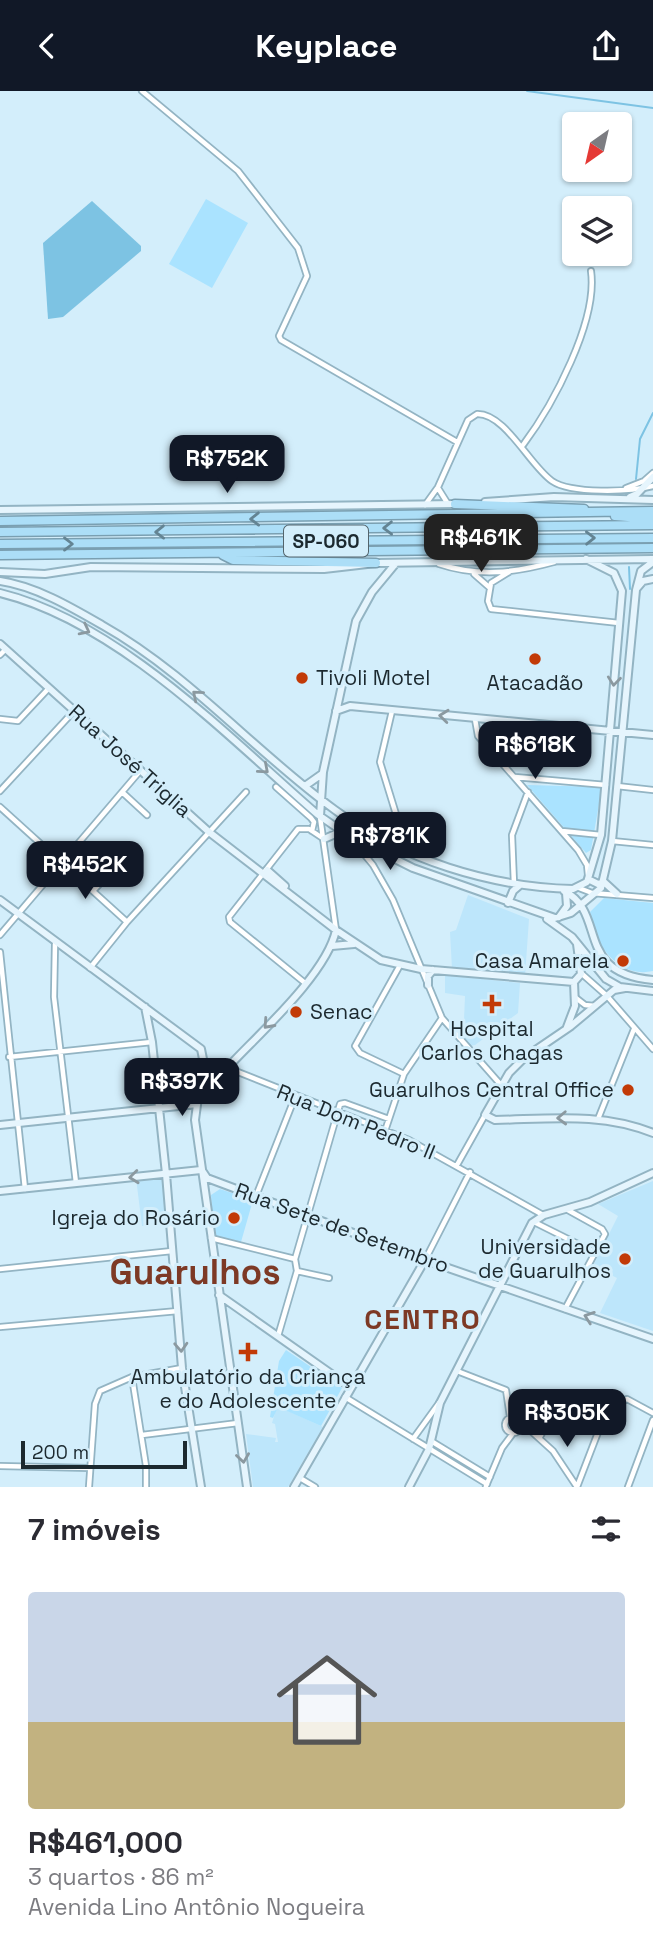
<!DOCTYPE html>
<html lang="pt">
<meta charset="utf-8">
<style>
:root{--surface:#fff;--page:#f7f7f7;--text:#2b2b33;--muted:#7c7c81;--accent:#111827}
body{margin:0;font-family:"Space Grotesk",sans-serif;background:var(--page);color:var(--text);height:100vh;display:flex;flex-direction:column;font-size:26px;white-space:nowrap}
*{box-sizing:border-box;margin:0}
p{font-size:23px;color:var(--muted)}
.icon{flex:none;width:38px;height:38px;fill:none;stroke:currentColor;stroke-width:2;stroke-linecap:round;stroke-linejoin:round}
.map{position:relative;height:1396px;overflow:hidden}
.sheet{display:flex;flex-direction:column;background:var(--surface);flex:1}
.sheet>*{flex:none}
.needle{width:46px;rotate:214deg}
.tools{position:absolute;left:562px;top:21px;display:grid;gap:14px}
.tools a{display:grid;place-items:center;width:70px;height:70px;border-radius:7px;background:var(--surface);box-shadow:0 2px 5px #0004;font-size:35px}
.scale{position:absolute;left:21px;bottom:18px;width:166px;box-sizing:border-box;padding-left:7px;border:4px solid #1c292f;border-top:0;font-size:19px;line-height:24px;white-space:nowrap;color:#1c292f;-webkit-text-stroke:5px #d3eefb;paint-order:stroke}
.price{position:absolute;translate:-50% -60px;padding:0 16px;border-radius:14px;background:var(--accent);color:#fff;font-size:23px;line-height:46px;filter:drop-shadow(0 2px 4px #0008)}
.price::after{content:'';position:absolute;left:50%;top:42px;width:21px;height:16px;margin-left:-10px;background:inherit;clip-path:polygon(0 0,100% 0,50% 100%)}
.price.current{background:#222;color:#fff}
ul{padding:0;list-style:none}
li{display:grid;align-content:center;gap:14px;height:371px;padding:0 28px}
li span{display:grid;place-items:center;height:217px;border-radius:7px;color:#555}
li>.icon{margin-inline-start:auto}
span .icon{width:126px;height:126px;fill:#fffc;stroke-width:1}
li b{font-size:30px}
h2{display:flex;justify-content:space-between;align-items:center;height:84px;padding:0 28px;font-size:30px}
header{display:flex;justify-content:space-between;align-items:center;height:91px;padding:0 28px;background:var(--accent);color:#fff;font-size:32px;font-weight:800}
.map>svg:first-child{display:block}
.built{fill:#bde6fb}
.green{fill:#aae3ff}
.water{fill:#7dc3e3}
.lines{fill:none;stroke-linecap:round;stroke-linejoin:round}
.stream{stroke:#7dc3e3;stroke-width:2}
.street-casing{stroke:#93b4c3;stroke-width:8}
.secondary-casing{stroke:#93b4c3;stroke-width:10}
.highway-casing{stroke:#7a9fb1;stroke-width:11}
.street{stroke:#fff;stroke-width:4.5}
.secondary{stroke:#e6f5fd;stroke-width:6}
.highway{stroke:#acdef7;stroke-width:8}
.oneway{stroke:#648493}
.oneway2{stroke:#8b99a0}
.poi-dot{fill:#c23a07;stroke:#d3eefb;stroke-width:2.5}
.labels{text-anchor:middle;stroke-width:6;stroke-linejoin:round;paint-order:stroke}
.shield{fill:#d3eefb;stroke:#53646c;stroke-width:2}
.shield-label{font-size:19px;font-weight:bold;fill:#1c292f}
.poi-label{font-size:21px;fill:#1c292f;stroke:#d3eefb;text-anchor:end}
.street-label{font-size:21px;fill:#1c292f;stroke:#d3eefb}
.district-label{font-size:28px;font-weight:bold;letter-spacing:2px;fill:#7d3925;stroke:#d3eefb}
.town-label{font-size:35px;font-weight:bold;fill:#7d3925;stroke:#d3eefb}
</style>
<header><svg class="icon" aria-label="back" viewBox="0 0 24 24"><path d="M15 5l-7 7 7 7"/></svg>Keyplace<svg class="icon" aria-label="share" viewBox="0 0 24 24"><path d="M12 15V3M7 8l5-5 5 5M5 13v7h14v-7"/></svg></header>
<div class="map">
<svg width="653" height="1396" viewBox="0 0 653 1396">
<rect width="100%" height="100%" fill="#d3eefb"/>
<path class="built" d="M 468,804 L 529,828 L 525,885 L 452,878 L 450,841 L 456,839 Z
M 445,884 L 520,892 L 518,922 L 475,954 L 469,955 L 455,935 L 464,929 L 465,905 L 445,902 Z
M 166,1084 L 168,1125 L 150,1126 L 150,1135 L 142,1135 L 136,1087 Z
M 653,1090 L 653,1240 L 600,1222 L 617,1187 L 593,1175 L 618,1125 L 598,1113 Z
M 277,1315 L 323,1336 L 288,1396 L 253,1396 L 246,1343 L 276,1347 L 275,1351 L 278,1351 L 275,1333 L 272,1332 Z"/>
<path class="green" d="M 206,108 L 248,132 L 212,197 L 169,173 Z
M 527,694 L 602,696 L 591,759 L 586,762 Z
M 604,807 L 653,812 L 653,880 C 618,888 594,853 590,821 Z
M 220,1098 L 253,1109 L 241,1151 L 213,1144 L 211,1104 Z
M 286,1259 L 342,1297 L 321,1335 L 278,1316 L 273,1327 L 270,1326 L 279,1270 Z"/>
<path class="water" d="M 92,110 L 141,155 L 141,160 L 63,226 L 48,228 L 43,152 Z"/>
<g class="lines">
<path class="stream" d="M 527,0 L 653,17
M 636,388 L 640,348 L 653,322
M 629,476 L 630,498"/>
<defs>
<path id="street" d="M 142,0 L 238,80 L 298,157 L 307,185 L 279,245 L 281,249 L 457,351
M 523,354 C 553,314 598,230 591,180
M 438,397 L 448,413
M 626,397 L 644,390 L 653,382
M 425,414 L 438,396 L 468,329 L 477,323 C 505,322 530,375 552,390 C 571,403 630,401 653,395
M 439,473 C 478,486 514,482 554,471
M 509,481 L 491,492 L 488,510 L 491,518 L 619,532
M 474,483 L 490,497
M 0,564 L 5,559
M 392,620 L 380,671 L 407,759
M 0,628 L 18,630 L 49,597
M 475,628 L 478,645 L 578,759 L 587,774 L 588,784
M 489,656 L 492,630
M 515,686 L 606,694
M 617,695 L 653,699
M 276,696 L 311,727 L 314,731 L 312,740
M 0,700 L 74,620
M 122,701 L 147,724
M 0,716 L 127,831
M 320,726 L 336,839
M 562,740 L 601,744
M 349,745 L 373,774 L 393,809 L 442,927 L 501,994
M 612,750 L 653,754
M 514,793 L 512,744 L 528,701
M 579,797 L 592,802 L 653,807
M 93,800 L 118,773
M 0,844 L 140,680
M 55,853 L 54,906 L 76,1092
M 0,861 L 25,1098
M 399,876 L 355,955 L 360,962 L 404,983
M 90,877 L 127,831 L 246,701
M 581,882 L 607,905 L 653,958
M 305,892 L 230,831 L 229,826 L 298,738 L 309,738 L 324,748
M 576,907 L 585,914 L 595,915
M 9,966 L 152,951
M 230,974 L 238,981 L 409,1049 L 543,1124
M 598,1028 L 634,938
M 385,1040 L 404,983 L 442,927
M 457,1074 L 485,1024
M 256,1105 L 295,1006
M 534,1131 L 596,1162
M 211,1147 L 295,1168
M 425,1169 L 470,1081
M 0,1178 L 172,1160
M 297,1180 L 329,1187
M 565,1218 L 605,1143 L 602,1138 L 566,1118
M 0,1236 L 178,1220
M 278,1245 L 297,1180 L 295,1168 L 340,1013 L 345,1012 L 389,1028
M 457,1280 L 506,1299 L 510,1326
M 132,1286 L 146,1375 L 146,1396
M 345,1306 L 487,1393
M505 1334a8 8 0 1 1 16 0a8 8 0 1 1-16 0Z
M 520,1330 L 553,1360 L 577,1396
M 142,1344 L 238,1332
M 540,1346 L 551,1325 L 590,1323 L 627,1308 L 653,1322
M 413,1348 L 439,1312
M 431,1350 L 490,1386
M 0,1375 L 90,1377
M 300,1387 L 315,1396
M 486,1395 L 502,1357 L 514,1341
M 89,1396 L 95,1313 L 100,1300 L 132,1286 L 182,1277
M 577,1396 L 607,1318
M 628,1396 L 653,1329"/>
<path id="secondary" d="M 630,406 L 637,403 L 653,386
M 485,411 L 554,406 L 653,409
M 0,419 L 456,413
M 0,481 L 45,483 L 91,476 L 324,478 L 376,472 L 653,468
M 0,490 C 35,495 71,516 102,534 C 189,583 255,661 335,719 C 403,769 490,796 573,798 L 587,791 L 601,744 L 622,500 L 614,482 L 586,468
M 637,497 L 643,490 L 653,488
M 0,502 C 118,531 227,645 317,723 L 349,745 L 413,777 L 555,827 L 571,822 L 601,797 L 612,750 L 636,499 L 641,480 L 653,471
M 0,553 L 209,741 L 336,839 L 381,869 L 421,878 L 574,891
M 336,620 L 350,615 L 653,644
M 305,695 L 322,683
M 320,725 L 323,681 L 356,530 L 372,501 L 396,472
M 324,748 L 340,741
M 267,779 L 285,795
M 588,788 L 598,793 L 604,791 L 617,803
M 564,800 C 608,822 573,882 653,889
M 0,809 L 201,958 L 203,968 L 195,1029 L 247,1396
M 508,812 L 513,800 L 520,794
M 559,826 L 567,815 L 566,802
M 547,828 L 572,846 L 606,888 L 620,896 L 653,900
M 332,855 L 354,853
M 574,891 L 581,883 L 577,853
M 428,894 L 428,885 L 433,879
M 625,897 L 614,899 L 571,935 L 524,967 L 509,982 L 485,1024 L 495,1029 C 549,1028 602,1021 653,1042
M 145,916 L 152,951 L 166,1083 L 182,1277 L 201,1396
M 567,936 L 575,915 L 574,891
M 202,974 L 230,974 C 261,941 327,882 336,839
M 0,1034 L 197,1013
M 203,1081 L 207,1087 L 428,1170 L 653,1248
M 0,1100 L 201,1079
M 219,1204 L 350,1296
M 294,1396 L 425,1169
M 409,1396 L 429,1358 L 440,1312 L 532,1132 L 544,1124 L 590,1111 L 653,1082"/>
<path id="highway" d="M 455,413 L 584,418
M 615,425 L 653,428
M 0,430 L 653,420
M 0,441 L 653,434
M 0,453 L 653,447
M 0,464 L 653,457
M 223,464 L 233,469 L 376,472"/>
</defs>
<use href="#street" class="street-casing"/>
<use href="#secondary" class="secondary-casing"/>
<use href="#highway" class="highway-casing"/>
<use href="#street" class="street"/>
<use href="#secondary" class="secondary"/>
<use href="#highway" class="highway"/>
</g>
<defs><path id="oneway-chevron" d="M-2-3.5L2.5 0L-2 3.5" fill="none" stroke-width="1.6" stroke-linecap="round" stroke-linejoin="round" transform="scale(1.75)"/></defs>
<g class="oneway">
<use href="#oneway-chevron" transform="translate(255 428) rotate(179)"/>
<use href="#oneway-chevron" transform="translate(388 437) rotate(179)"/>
<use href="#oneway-chevron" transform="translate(160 441) rotate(179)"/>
<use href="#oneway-chevron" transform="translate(590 447) rotate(-1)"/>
<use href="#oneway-chevron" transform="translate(68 453)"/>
</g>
<g class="oneway2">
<use href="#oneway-chevron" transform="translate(85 539) rotate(27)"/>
<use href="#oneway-chevron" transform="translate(614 590) rotate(96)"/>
<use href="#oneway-chevron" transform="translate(197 604) rotate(-140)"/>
<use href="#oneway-chevron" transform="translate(444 625) rotate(-174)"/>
<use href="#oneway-chevron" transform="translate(264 678) rotate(41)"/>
<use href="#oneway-chevron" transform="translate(268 933) rotate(132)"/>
<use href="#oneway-chevron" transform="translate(562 1027) rotate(178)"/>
<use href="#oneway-chevron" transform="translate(134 1086) rotate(174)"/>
<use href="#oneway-chevron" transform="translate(589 1226) rotate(-161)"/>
<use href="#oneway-chevron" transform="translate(181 1256) rotate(87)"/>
<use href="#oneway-chevron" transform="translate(243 1367) rotate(82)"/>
</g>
<g class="poi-dot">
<circle cx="535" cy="568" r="7"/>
<circle cx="302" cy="587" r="7"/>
<circle cx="623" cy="870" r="7"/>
<path d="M488.5 902.5h7v7h7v7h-7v7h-7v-7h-7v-7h7z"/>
<circle cx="296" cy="921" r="7"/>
<circle cx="628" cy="999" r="7"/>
<circle cx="234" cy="1127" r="7"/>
<circle cx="625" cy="1168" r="7"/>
<path d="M244.5 1250.5h7v7h7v7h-7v7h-7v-7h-7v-7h7z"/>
</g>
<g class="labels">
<rect class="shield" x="284" y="434.5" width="84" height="31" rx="5"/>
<g class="shield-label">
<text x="326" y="457">SP-060</text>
</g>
<g class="poi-label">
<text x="316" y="594" text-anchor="start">Tivoli Motel</text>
<text x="535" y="599" text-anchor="middle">Atacadão</text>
<text x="609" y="877">Casa Amarela</text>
<text x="310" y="928" text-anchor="start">Senac</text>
<text x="492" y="945" text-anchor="middle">Hospital<tspan x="492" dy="24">Carlos Chagas</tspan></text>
<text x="614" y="1006">Guarulhos Central Office</text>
<text x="220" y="1134">Igreja do Rosário</text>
<text x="611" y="1163">Universidade<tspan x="611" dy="24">de Guarulhos</tspan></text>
<text x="248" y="1293" text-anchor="middle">Ambulatório da Criança<tspan x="248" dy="24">e do Adolescente</tspan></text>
</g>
<g class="street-label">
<text transform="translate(130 670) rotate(42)" y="7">Rua José Triglia</text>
<text transform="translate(356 1031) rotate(22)" y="7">Rua Dom Pedro II</text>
<text transform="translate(342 1137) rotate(20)" y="7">Rua Sete de Setembro</text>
</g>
<g class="district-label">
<text x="423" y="1238">CENTRO</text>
</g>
<g class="town-label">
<text x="195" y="1193">Guarulhos</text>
</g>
</g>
</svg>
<div class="tools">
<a><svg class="needle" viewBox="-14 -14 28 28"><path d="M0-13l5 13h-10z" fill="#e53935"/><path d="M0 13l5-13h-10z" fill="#7c7c81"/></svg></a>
<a><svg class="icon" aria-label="layers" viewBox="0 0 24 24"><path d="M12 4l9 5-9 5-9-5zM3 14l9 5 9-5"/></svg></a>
</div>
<div class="scale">200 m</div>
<b class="price" style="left:227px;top:404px">R$752K</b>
<b class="price current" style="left:481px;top:483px">R$461K</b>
<b class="price" style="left:535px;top:690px">R$618K</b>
<b class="price" style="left:390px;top:781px">R$781K</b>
<b class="price" style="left:85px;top:810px">R$452K</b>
<b class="price" style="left:182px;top:1027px">R$397K</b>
<b class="price" style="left:567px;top:1358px">R$305K</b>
</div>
<section class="sheet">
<h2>7 imóveis<svg class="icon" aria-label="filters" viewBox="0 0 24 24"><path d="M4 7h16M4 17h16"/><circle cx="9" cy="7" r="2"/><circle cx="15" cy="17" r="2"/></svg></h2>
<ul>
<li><span style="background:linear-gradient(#c9d6e8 60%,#c2b280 0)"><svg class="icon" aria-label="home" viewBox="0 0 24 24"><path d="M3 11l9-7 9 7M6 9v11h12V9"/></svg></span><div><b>R$461,000</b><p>3 quartos · 86 m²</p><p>Avenida Lino Antônio Nogueira</p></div></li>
</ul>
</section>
